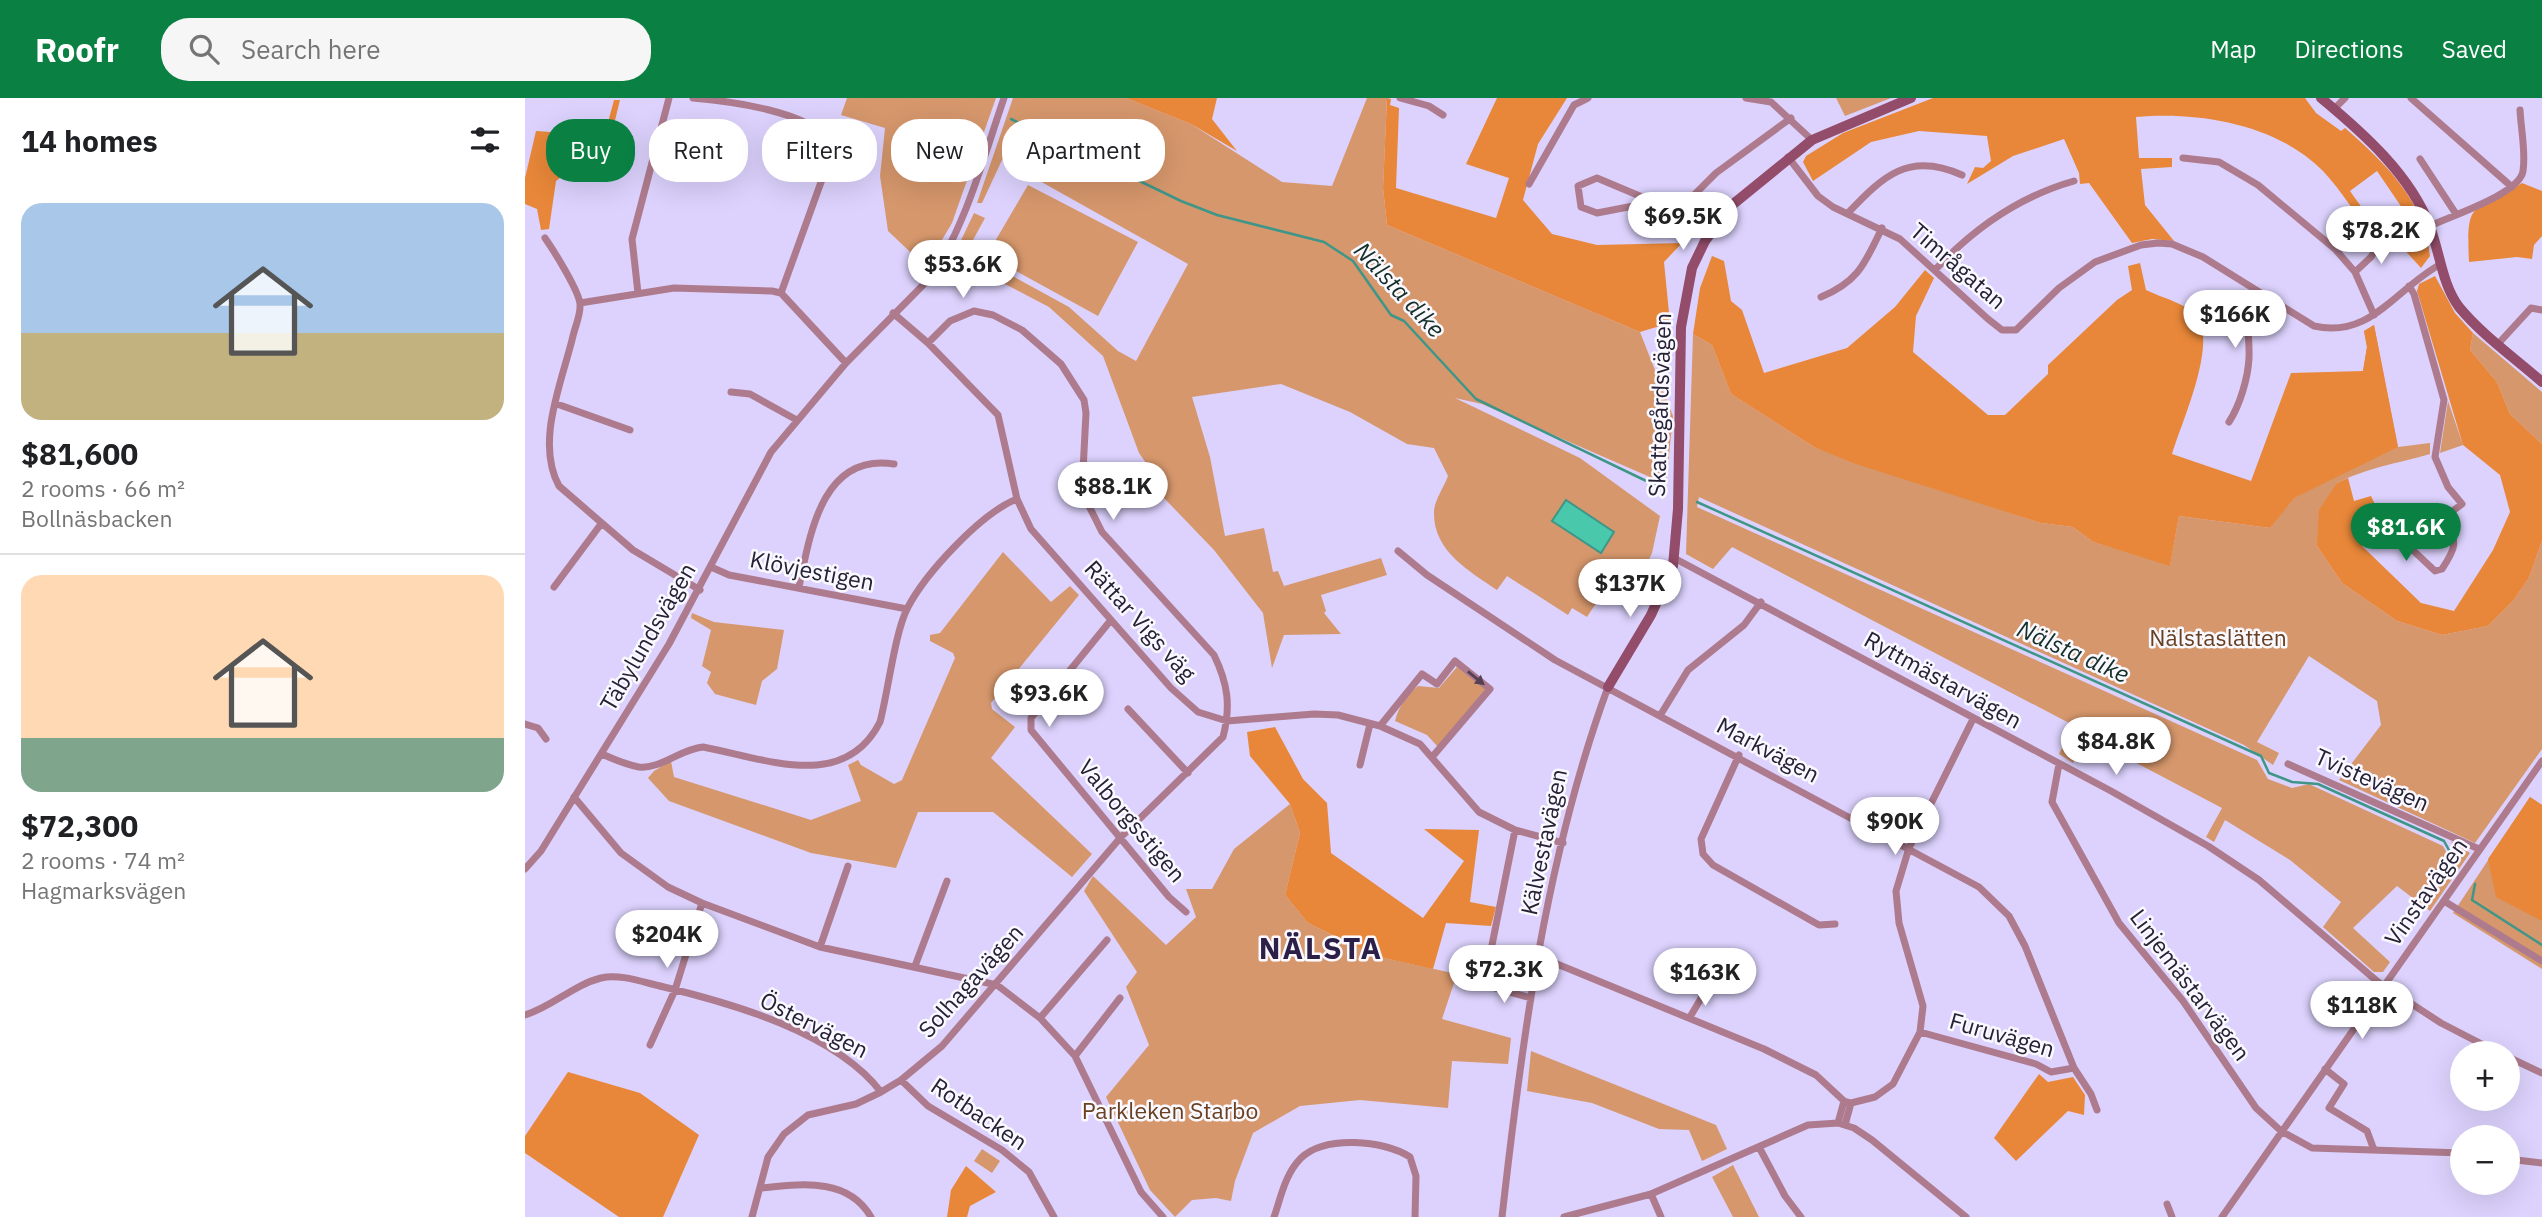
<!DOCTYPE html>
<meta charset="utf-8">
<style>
:root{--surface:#fff;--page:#f6f6f6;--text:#202124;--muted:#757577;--line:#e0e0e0;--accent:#0b8043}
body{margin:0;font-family:"IBM Plex Sans",sans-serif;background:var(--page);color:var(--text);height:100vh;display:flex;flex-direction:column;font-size:26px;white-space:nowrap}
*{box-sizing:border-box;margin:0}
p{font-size:23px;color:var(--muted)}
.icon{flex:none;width:38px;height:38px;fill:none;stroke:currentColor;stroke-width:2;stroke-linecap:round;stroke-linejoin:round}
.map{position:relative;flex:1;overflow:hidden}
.drawer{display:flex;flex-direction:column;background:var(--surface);width:525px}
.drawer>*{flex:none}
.banner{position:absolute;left:21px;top:21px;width:665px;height:63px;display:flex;gap:14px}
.controls{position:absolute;left:1925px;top:943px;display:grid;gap:14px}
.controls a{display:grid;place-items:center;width:70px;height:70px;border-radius:50%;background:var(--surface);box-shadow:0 7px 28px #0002;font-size:35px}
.price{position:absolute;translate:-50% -60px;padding:0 16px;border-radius:24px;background:#fff;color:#222;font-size:23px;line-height:46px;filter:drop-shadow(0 2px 4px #0008)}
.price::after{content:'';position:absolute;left:50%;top:42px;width:21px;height:16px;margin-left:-10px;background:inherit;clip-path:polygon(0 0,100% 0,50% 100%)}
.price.current{background:var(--accent);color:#fff}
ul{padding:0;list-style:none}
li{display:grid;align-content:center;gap:14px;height:371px;padding:0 21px}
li+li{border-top:2px solid var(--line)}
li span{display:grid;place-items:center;height:217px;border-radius:21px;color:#555}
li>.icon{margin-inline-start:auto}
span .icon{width:126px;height:126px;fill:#fffc;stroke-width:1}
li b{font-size:30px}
h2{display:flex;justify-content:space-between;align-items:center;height:84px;padding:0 21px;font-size:30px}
.tag{padding:0 24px;border-radius:28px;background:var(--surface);box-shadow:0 7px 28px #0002;font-size:24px;line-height:63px}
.tag.current{background:var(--accent);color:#fff}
header{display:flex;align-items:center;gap:42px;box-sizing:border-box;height:98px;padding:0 35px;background:var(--accent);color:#fff}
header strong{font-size:33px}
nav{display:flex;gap:38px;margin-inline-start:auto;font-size:24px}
.search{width:490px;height:63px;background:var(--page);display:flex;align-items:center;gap:18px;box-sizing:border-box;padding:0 24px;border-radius:28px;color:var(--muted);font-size:26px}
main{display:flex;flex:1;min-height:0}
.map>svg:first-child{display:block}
.green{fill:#d6976c}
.forest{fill:#e88739}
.water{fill:#49c8ac;stroke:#3e9688;stroke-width:2}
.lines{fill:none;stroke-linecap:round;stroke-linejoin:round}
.stream{stroke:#3e9688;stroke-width:2.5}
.street{stroke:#ad7b8d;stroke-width:7}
.secondary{stroke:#934c69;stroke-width:10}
.oneway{fill:#554054}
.labels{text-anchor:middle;stroke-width:5;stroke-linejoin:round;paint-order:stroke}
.street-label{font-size:23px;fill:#262135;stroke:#faf9ff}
.park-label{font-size:23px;fill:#694022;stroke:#faf9ff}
.water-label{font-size:24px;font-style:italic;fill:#142f28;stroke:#faf9ff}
.district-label{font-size:30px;font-weight:bold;letter-spacing:2px;fill:#2c2049;stroke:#faf9ff}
</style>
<header>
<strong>Roofr</strong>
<div class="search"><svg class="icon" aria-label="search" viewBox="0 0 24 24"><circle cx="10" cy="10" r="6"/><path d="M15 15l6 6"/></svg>Search here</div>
<nav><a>Map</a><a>Directions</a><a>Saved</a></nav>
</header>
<main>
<section class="drawer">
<h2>14 homes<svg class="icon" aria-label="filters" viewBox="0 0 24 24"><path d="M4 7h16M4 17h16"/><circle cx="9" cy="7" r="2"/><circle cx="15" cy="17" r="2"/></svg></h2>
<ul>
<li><span style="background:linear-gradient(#a9c7e8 60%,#c2b280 0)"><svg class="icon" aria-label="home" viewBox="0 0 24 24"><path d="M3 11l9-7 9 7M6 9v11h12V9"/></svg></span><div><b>$81,600</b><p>2 rooms · 66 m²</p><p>Bollnäsbacken</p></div></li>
<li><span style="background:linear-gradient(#ffd9b3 75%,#7fa58c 0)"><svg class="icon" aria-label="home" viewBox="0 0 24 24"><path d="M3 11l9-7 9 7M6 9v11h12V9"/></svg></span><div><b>$72,300</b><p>2 rooms · 74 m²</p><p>Hagmarksvägen</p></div></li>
</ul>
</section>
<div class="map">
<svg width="2017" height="1119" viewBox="0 0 2017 1119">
<rect width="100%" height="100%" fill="#dcd2fd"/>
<path class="green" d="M 322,0 L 471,0 L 427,125 L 401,169 L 363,133 L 355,78 L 360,30 L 316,17 Z
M 488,0 L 601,0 L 666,26 L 757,84 L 807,88 L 842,0 L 862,0 L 858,90 L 862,127 L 1115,234 L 1148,318 L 1141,386 L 957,306 L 930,300 L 1055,360 L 1135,418 L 1127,455 L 1113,485 L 1075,499 L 1062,519 L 1047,510 L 1043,517 L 982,478 L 972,492 C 944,473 908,453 909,414 C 909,403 919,389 923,378 L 909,350 L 882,346 L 825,314 L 756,286 L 667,299 L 685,359 L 700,438 L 739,430 L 748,474 L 753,473 L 759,488 L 856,460 L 862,477 L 796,497 L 801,513 L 799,515 L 816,536 L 759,537 L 747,570 L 738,515 L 689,452 L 639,400 L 628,375 L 614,355 L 578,258 L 524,209 L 476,184 L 421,174 L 449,115 L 460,120 L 442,153 L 544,209 L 593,253 L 611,263 L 663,166 L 477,62 L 457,105 L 452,105 Z
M 1311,0 L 1366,0 L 1320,18 Z
M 503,87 L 613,144 L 573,218 L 462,157 Z
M 1849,227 L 1873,349 L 1905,345 L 1905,356 C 1871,366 1844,369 1812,385 L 1792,448 L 1817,485 L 1872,523 L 1917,537 L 1963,528 L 1988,503 L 2004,480 L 2017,443 L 2017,651 L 1950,745 L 1814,682 L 1856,627 L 1852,603 L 1784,558 L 1732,644 L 1754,655 L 1748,667 L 1719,647 L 1174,399 L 1172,409 L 1732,662 L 1743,681 L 1767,690 L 1784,686 L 1918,748 L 1930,770 L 1934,763 L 1926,743 L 1945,755 L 1905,813 L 1872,788 L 1828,830 L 1865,864 L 1858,874 L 1849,874 L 1798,829 L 1816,804 L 1765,762 L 1700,722 L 1689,744 L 1681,739 L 1697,710 L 1562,639 L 1548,665 L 1534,656 L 1548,627 L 1207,449 L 1188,471 L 1161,456 L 1168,236 L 1187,247 L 1206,296 L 1289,349 L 1516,425 L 1548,429 L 1568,444 L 1645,467 L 1654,418 L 1745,430 L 1838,273 L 1842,249 L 1839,233 Z
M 1948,235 L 2017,294 L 2017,346 L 1985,316 L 1972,284 L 1945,252 Z
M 1923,303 L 1938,347 L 1915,355 Z
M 478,454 L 526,504 L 545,488 L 554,497 L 466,605 L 467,611 L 490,629 L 466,660 L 567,756 L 547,779 L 468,714 L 393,714 L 371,770 L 286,755 L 144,703 L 123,680 L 129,673 L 146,663 L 149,679 L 286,722 L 336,703 L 323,667 L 333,662 L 336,667 L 369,686 L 377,682 L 430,560 L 428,555 L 405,543 L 405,537 L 415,535 Z
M 167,515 L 189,524 L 259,532 L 252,571 L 237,583 L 231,607 L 190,596 L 182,585 L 186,574 L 177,568 L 186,532 L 166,520 Z
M 932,569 L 961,591 L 913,649 L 902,637 L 870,623 C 874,608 881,598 893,588 L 914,590 Z
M 2005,699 L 2017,707 L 2017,871 L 1928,815 Z
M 765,706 L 775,735 L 760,797 L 783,825 L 850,858 L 932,876 L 917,921 L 986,940 L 983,966 L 927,963 L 923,1010 L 835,1002 L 775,1008 L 728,1035 L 710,1083 L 706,1103 L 691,1100 L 667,1102 L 650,1119 L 625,1092 L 581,999 L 624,947 L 601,889 L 612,874 L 559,793 L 568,778 L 641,847 L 671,819 L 661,791 L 687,791 L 709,751 Z
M 1006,953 L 1191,1027 L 1202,1051 L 1177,1063 L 1164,1032 L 1134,1031 L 1067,1005 L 1002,993 Z
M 457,1051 L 475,1063 L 467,1075 L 449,1063 Z
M 1208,1067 L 1234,1119 L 1208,1119 L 1187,1079 Z"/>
<path class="forest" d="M 601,0 L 692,0 L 687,21 L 712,53 L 666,26 Z
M 862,0 L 866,1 L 865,7 L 874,10 L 871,90 L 971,120 L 984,80 L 941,66 L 972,0 L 1042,0 L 1013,46 L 998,102 L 1027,136 L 1072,147 L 1157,145 L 1139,164 L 1145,225 L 1115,234 L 862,127 L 858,90 Z
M 1408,0 L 1780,0 L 1791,15 L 1816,33 L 1820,30 C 1860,65 1899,102 1905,158 L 1896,170 L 1877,149 L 1889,140 L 1886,123 L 1852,73 L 1825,93 L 1852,131 L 1847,138 C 1831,117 1816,92 1798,73 C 1752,26 1673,13 1611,19 L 1614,60 L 1647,60 L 1647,69 L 1616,71 L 1620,107 L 1649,143 L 1627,141 L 1607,145 L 1564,85 L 1555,86 L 1554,75 L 1539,41 L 1488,58 L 1442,86 L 1450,69 L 1458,70 L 1466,63 L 1462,38 L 1394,33 L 1346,44 L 1288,83 L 1278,64 L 1281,58 L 1318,35 Z
M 89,2 L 95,2 L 80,63 L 62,59 L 31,83 L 24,131 L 16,132 L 12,111 L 0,106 L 0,80 L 11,33 L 41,35 L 57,53 L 70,54 L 76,50 Z
M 1997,85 L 2017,93 L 2017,138 L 2009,147 L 2007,161 L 1992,159 L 1944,164 C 1941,97 1948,118 1997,85 Z
M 1187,158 L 1199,163 L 1206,203 L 1217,212 L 1239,275 L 1322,250 L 1370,209 L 1400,172 L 1409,180 L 1391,218 L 1388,254 L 1463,317 L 1480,317 L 1523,276 L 1523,267 L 1592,202 L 1607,192 L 1603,168 L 1615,165 L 1621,192 C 1635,199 1659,205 1670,216 C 1695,241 1656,325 1647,356 L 1726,383 L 1766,275 L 1838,273 L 1842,249 L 1839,233 L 1849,227 L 1873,349 L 1769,400 L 1745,430 L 1654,418 L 1645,468 L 1568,444 L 1548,429 L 1516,425 L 1331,366 L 1289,349 L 1206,296 L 1187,247 L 1168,236 L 1175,190 Z
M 1910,178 L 1930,215 L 1948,235 L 1945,252 L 1972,284 L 1985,316 L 2017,346 L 2017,443 L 2004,480 L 1988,503 L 1963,528 L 1917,537 L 1872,523 L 1817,485 L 1792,448 L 1794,412 L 1812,385 L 1823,380 L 1829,403 L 1846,398 L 1859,425 L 1837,448 L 1896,505 L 1929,513 L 1968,452 L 1985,414 L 1975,377 L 1938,347 L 1892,193 L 1894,186 Z
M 750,629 L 778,681 L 802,705 L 806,755 L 898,820 L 939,763 L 899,731 L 954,732 L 945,804 L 971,809 L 966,828 L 921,825 L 908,871 L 850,858 L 783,825 L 760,797 L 775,735 L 765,706 L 725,658 L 722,634 Z
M 2005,699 L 2017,707 L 2017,823 L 1971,799 L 1963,761 Z
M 43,974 L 115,995 L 174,1037 L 138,1119 L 94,1119 L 0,1055 L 0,1038 Z
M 1514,976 L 1523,984 L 1548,979 L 1560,997 L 1559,1017 L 1543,1013 L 1491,1063 L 1469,1040 Z
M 441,1068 L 471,1094 L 445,1108 L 442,1119 L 422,1119 L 426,1092 Z"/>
<path class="water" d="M 1041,402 L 1089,434 L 1076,455 L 1027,423 Z"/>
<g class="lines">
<path class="stream" d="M 486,21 L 656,103 L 692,117 L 799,144 L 828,163 L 866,217 L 879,223 L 951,301 L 1140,392
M 1172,404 L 1736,658 L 1744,675 L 1767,684 L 1793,686 L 1919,743 L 1931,765
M 1950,786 L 1947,802 L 2017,847"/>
<path class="street" d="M 168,0 C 203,3 285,13 305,44 L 304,62 L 256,195
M 875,0 L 904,8 L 918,17
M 1221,0 L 1246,4 L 1287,42
M 1886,0 L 1987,89
M 1809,11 L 1820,0
M 1263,59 L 1293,98 L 1308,109 L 1375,141 L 1463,221 L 1477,232 L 1491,232 L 1534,190 L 1570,164 L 1616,147 L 1633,145 L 1647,146 L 1678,159 L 1789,228 C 1846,241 1871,190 1916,166
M 1658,60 L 1694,64 L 1733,87 L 1810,151 L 1830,174 L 1849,217
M 1895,61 L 1931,116
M 1004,86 L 1049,7 L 1063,0
M 1129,104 L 1072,80 L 1053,88 L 1056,109 L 1072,115 L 1129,104 L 1159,107 L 1191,75 L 1266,20
M 1323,115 C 1358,78 1384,53 1437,77
M 1905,128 C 1925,118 1995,96 1998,73 C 2001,54 1996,32 1995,12
M 20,140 C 29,153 54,193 55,206 C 56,216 50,229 48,238 C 37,284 10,344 34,388 L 108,452 L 175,492
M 1410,172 C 1449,130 1493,99 1549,83
M 1830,174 L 1846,159 L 1857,141
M 1884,188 L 1889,196 L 1919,302 L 1910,359 L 1923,389 L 1937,406 L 1921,418 L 1901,418 L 1877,434 L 1877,442 L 1910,473 L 1917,471 C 1933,447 1931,446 1921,418
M 113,195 L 107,141 L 144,0
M 1296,199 C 1334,183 1340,165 1357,130
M 55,205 L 149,190 L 247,193 L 256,195 L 321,265
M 368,215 L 403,245 L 473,317 L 492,401 L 506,431 L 646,590 L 673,614 L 702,623 L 789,616 L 813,617 L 855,628 L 895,646 L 954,714 L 990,732 L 1038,745
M 1973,246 L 2006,210 L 2017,212
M 206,294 L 225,296 L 270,321
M 32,306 L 105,332
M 1704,324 C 1715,307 1723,280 1724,260 C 1725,236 1718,215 1730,193
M 873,453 L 902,477 L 1030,562 L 1454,789 L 1484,818 L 1500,848 L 1549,970 L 1566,996 L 1572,1012
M 1149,460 L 1586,693 L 1683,748 L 1734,782 L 1853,884 L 1916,925 L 1976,956
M 186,469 L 204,477 L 382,511
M 29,489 L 76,426
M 274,489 C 285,436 297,355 369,366
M 586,522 L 506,620 L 506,632 L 644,799 L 661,814
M 603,611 L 663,675
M 1136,616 L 1163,572 L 1219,527 L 1236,504
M 0,626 L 13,630 L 21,641
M 855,628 L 897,576 L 912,586 L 930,563 L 965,591 L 908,658
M 77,656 C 88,661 102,667 114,669 C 137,671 155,651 178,649 C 239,660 319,695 355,624 C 363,594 370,533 383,509 C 401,475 456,415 492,401
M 1214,657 L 1176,741 L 1178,756 L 1188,767 L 1294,827 L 1310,826
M 1534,666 L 1527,704 L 1594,825 L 1658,903 L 1731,1010 L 1756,1033 L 1787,1050 L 1937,1055
M 1763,666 L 1954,751
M 835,667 L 845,626
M 49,699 L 96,755 L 143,789 L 177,805 L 295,849 L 472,887 L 515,920 L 550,958 L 616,1094 L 638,1119
M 990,732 L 959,887 L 1006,900
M 0,771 L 16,753 L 144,546 L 246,354 L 321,265 L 407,178 C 442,124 458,61 479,0
M 1919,803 L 2017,863
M 295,849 L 323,768
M 1015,859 L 1239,951 L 1291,977 L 1319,1003 L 1326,1005 L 1350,999 L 1368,986 L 1395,934 L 1398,908 L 1374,825 L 1371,793 L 1384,750 L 1448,621
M 390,868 L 422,783
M 0,917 C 27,909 48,887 76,880 C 95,875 120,885 139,889 C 209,906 311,935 356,994
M 1165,919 L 1191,875
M 515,920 L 582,842
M 1395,934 L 1511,966 L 1526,974 L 1549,970
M 125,947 L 150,892 L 177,805
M 550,958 L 595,900
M 1983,959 L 2017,975
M 1800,971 L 1819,986 L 1804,1010 L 1842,1033 L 1849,1052
M 376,982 L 403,1008 L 477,1052 L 504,1074 L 529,1119
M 1313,1025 L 1319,1003
M 1320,1027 L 1326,1005
M 1234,1049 L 1260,1098 L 1276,1119
M 1983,1061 L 2017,1065
M 236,1090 C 276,1086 323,1079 346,1119
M 1126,1096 L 1283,1027 L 1313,1025 L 1329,1030 L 1347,1042 L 1441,1119
M 1642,1106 L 1647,1119
M 227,1119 L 243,1059 L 259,1036 L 283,1017 L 331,1006 L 356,994 L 376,982 L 417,948 L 596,739 L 698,639 C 706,608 703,586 689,557 L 577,434 L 564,408 L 558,373 L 561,315 L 559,302 L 536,266 L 497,232 L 468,217 L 449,213 L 425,223 L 403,245
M 749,1119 C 756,1099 760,1076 776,1060 C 800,1037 859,1042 885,1059 L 891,1078 L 890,1119
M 977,1119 C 997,941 1021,758 1083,589
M 1039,1119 L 1126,1096 L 1136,1119
M 1697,1119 L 2017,663"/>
<path class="secondary" d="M 1796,0 C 1837,34 1886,77 1905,129 C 1915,155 1917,186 1934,209 C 1957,237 1990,260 2017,284
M 1083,589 L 1126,517 L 1148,468 L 1153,411 L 1156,229 L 1167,170 L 1180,143 L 1207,107 L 1287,42 L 1386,0"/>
</g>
<defs><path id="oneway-solid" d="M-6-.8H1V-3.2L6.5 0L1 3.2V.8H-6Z" transform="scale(1.75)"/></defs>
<use class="oneway" href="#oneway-solid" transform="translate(951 580) rotate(39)"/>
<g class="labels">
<g class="street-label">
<text transform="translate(1433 168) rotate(41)" y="8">Timrågatan</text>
<text transform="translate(1135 307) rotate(-88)" y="8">Skattegårdsvägen</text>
<text transform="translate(287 473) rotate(11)" y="8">Klövjestigen</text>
<text transform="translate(615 523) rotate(48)" y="8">Rättar Vigs väg</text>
<text transform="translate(123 539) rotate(-60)" y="8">Täbylundsvägen</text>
<text transform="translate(1418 582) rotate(29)" y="8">Ryttmästarvägen</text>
<text transform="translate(1243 652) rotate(28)" y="8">Markvägen</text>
<text transform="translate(1847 682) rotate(24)" y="8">Tvistevägen</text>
<text transform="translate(607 723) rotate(50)" y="8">Valborgsstigen</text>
<text transform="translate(1019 744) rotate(-78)" y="8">Kälvestavägen</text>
<text transform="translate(1901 794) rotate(-55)" y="8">Vinstavägen</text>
<text transform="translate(446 883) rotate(-48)" y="8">Solhagavägen</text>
<text transform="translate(1665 887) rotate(53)" y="8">Linjemästarvägen</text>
<text transform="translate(289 927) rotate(27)" y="8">Östervägen</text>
<text transform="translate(1477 937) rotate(16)" y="8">Furuvägen</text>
<text transform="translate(454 1016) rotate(34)" y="8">Rotbacken</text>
</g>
<g class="park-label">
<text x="1693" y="548">Nälstaslätten</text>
<text x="645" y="1021">Parkleken Starbo</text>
</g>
<g class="water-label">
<text transform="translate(874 192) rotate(47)" y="8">Nälsta dike</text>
<text transform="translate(1548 554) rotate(24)" y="8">Nälsta dike</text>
</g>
<g class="district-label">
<text x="796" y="861">NÄLSTA</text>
</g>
</g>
</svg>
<div class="controls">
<a>+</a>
<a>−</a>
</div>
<b class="price" style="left:1158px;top:154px">$69.5K</b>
<b class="price" style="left:1856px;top:168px">$78.2K</b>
<b class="price" style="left:438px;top:202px">$53.6K</b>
<b class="price" style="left:1710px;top:252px">$166K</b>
<b class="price" style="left:588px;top:424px">$88.1K</b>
<b class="price current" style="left:1881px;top:465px">$81.6K</b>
<b class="price" style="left:1105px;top:521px">$137K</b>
<b class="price" style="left:524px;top:631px">$93.6K</b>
<b class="price" style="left:1591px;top:679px">$84.8K</b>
<b class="price" style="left:1370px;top:759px">$90K</b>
<b class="price" style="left:142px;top:872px">$204K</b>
<b class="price" style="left:979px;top:907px">$72.3K</b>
<b class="price" style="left:1180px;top:910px">$163K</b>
<b class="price" style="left:1837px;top:943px">$118K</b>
<div class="banner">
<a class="tag current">Buy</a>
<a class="tag">Rent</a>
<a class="tag">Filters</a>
<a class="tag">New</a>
<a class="tag">Apartment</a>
</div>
</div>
</main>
